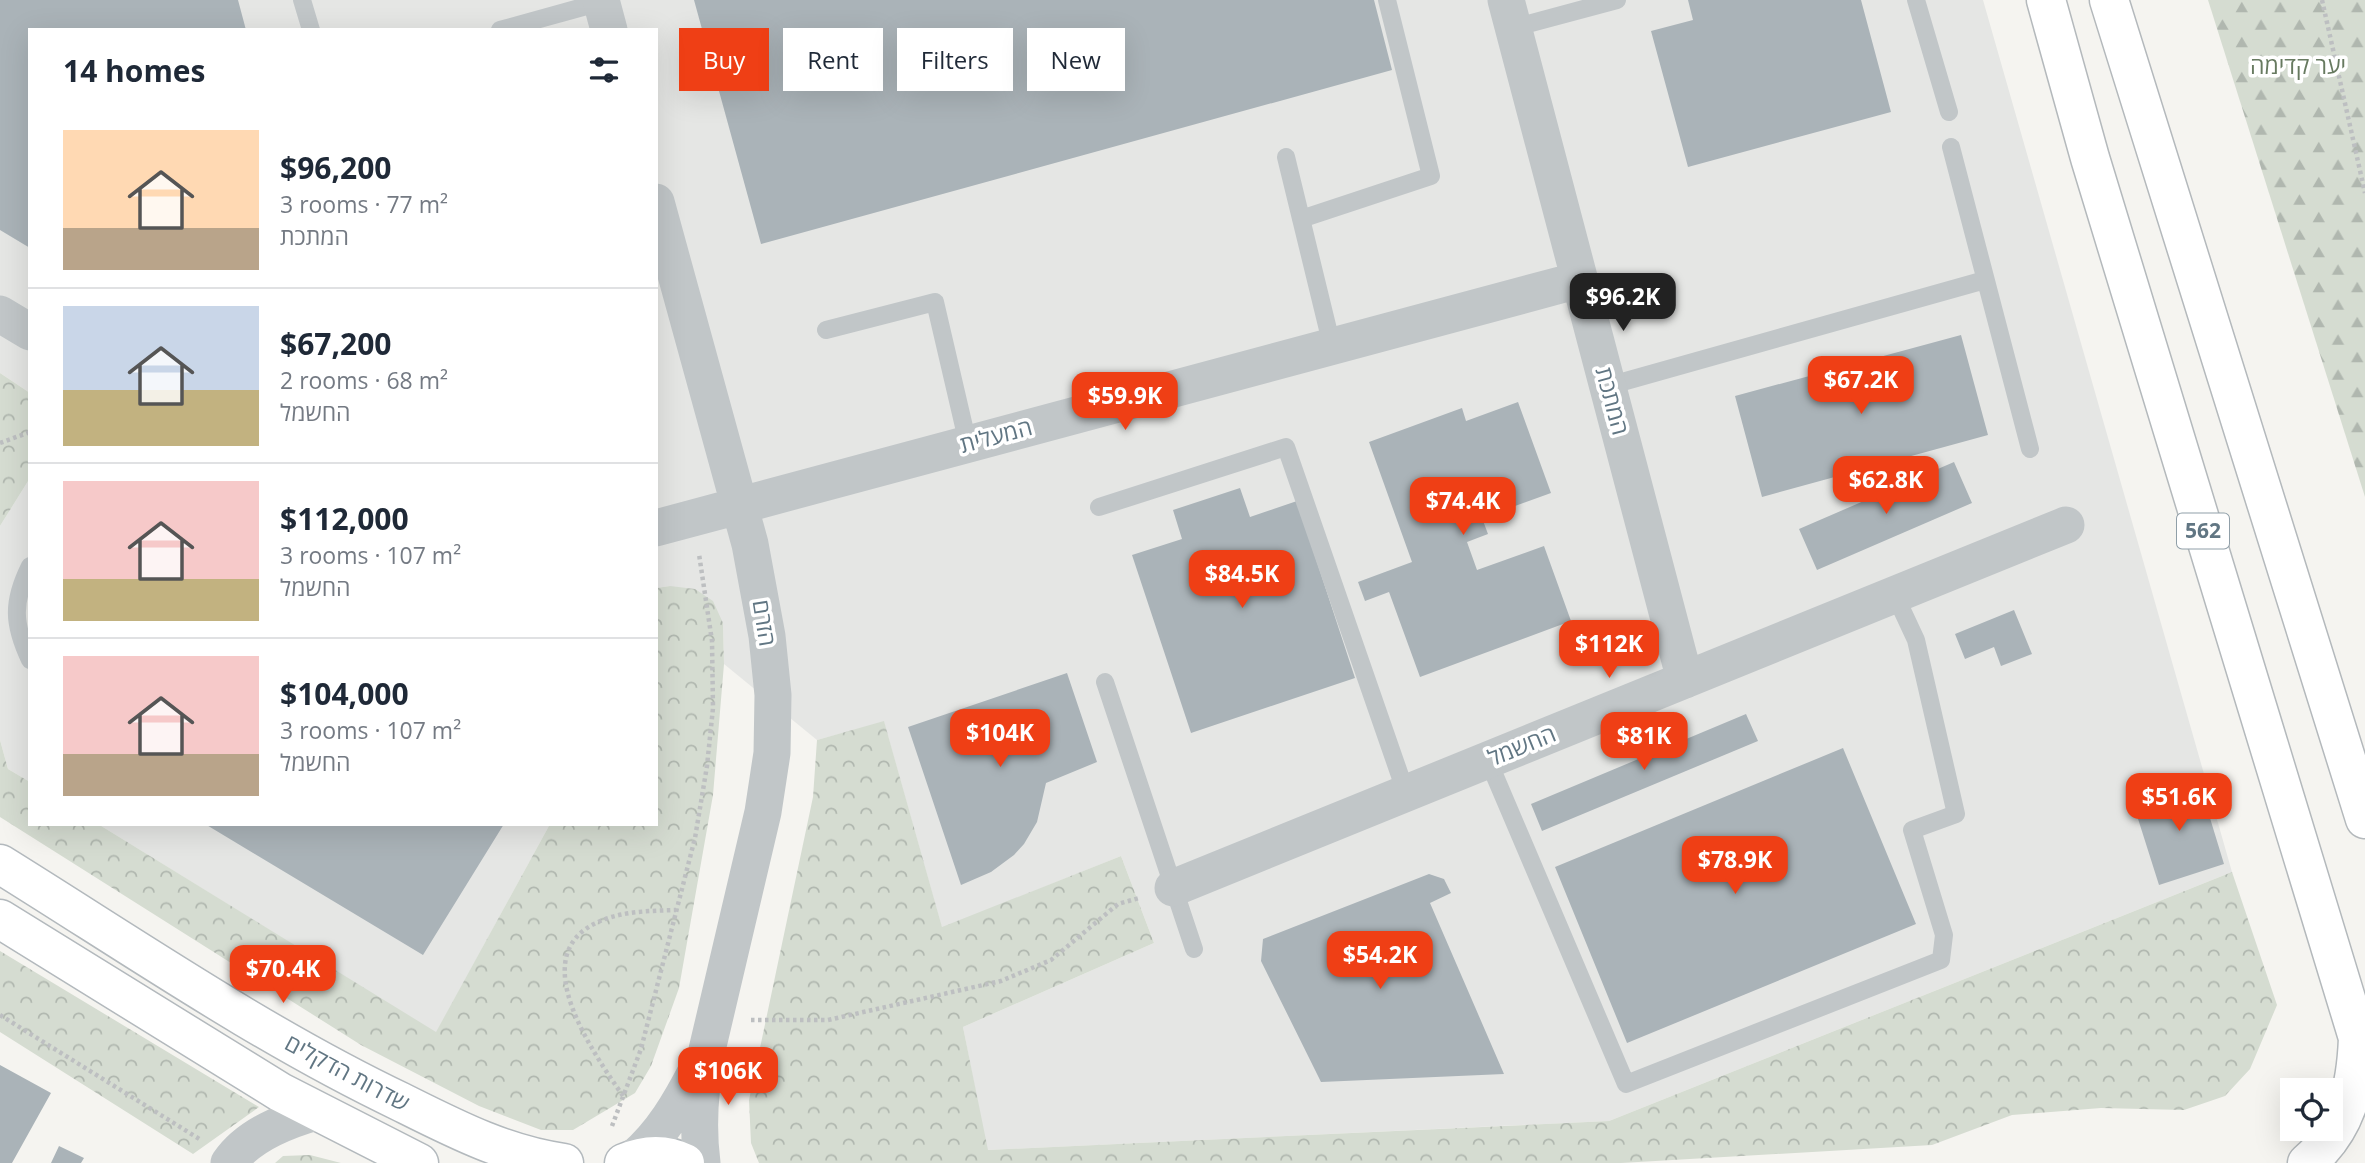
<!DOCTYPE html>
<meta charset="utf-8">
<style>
:root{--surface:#fff;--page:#f6f6f7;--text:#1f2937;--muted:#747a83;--line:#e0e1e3;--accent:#ef3f15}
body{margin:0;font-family:"Open Sans",Heebo,sans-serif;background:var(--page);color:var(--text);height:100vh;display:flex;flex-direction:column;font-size:26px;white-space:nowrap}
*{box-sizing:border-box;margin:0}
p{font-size:23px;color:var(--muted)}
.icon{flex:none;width:38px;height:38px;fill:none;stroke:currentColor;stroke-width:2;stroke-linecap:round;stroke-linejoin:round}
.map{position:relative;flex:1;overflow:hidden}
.side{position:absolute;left:28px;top:28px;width:630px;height:798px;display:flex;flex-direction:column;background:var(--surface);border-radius:0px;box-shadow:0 7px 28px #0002}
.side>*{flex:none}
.hud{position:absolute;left:679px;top:28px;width:665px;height:63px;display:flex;gap:14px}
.tools{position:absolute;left:2280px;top:1078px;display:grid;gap:14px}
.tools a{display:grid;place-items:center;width:63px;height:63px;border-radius:0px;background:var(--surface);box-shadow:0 7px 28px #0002;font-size:35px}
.price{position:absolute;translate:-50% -60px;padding:0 16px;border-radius:14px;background:var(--accent);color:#fff;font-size:23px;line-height:46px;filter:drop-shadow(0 2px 4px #0008)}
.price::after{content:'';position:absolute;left:50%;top:42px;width:21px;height:16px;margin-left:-10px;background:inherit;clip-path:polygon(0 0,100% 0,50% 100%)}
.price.active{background:#222;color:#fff}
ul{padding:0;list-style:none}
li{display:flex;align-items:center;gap:21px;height:175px;padding:0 35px}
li+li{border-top:2px solid var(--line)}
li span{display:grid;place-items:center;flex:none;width:196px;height:140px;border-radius:0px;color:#555}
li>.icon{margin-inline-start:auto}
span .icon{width:84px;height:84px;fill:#fffc;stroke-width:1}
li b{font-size:30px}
h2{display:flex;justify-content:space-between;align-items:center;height:84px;padding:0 35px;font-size:30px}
.pill{padding:0 24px;border-radius:0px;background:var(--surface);box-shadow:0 7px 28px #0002;font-size:24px;line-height:63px}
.pill.active{background:var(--accent);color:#fff}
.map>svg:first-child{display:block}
.built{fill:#e5e6e4}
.forest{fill:url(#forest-firs)}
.park{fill:url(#park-crowns)}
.building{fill:#aab3b8}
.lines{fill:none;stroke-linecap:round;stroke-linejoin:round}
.secondary-casing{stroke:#b3b9bd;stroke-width:41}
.primary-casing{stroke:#b4b9bc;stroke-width:41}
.path{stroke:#bdbfc1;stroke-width:4.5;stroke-dasharray:3.5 3.5;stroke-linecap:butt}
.lane{stroke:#c1c6c8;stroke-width:18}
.street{stroke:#c1c6c8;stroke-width:37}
.secondary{stroke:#fff;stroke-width:38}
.primary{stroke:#fff;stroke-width:38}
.labels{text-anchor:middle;stroke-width:7;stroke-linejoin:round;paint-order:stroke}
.shield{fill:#fff;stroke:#909fa8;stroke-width:2}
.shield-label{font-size:21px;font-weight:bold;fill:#617683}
.park-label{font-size:23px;fill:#677a60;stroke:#fff}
.street-label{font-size:23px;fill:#617683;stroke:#fff}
</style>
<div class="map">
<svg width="2365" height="1163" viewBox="0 0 2365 1163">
<defs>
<pattern id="forest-firs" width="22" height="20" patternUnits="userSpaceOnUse" patternTransform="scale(1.75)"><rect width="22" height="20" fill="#d5dcd1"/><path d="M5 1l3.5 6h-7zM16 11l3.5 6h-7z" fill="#b0b7af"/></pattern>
<pattern id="park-crowns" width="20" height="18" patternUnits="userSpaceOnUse" patternTransform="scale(1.75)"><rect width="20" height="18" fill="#d5dcd1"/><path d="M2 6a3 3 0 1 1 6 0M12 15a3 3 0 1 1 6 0" fill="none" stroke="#b0b7af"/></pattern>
</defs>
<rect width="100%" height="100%" fill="#f5f4f0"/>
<path class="built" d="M 0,0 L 1983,0 L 2232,872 L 1609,1121 L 987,1150 L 963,1027 L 1154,943 L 1121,856 L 942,928 L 884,722 L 817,740 L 724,664 L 723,623 L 670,586 L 656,588 L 656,30 L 30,30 L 30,393 L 0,373 Z
M 30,478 L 30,782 L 8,769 L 0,740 L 0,526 Z
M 98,824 L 550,824 L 436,1033 Z"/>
<path class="forest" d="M 2208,0 L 2365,0 L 2365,497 Z"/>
<path class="park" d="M 0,373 L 30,393 L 30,478 L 0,526 Z
M 670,586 L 695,589 L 713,601 L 723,623 L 724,664 L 713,795 L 679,988 L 651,1066 L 635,1093 L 573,1130 L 541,1130 L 479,1106 L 361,1045 L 0,817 L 0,740 L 8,769 L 30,782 L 30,824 L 98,824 L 436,1032 L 550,824 L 656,824 L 656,588 Z
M 884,721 L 942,927 L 1121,856 L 1154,943 L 963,1027 L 988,1150 L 1609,1121 L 2232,872 L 2277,1005 L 2250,1069 L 2225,1096 L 2184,1110 L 2101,1108 L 2012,1115 L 1932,1145 L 1621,1163 L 759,1163 L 751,1143 L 749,1100 L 813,797 L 817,740 Z
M 0,951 L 259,1107 L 193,1154 L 0,1032 Z
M 310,1155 L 341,1163 L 275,1163 L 283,1156 Z"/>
<path class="building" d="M 0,0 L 238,0 L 246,30 L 30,30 L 30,248 L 0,230 Z
M 694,0 L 1374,0 L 1392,70 L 761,244 Z
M 1688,0 L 1861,0 L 1891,112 L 1688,167 L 1651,31 L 1693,20 Z
M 1961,335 L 1988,435 L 1762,497 L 1735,396 Z
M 1518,402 L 1551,493 L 1482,518 L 1488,534 L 1467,542 L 1477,570 L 1544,546 L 1571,621 L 1420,677 L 1389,592 L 1365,601 L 1358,582 L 1412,562 L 1369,442 L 1462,408 L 1466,421 Z
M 1954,462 L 1972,503 L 1817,570 L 1799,529 Z
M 1240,488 L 1250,517 L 1297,501 L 1355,678 L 1191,733 L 1132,555 L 1182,539 L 1173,510 Z
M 2014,610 L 2032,654 L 2001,666 L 1994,647 L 1965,659 L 1955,634 Z
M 1067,673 L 1097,762 L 1046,783 L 1037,822 L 1024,844 L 1014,855 L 991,872 L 961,885 L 908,727 Z
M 1746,714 L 1758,741 L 1542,831 L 1531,804 Z
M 1843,748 L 1916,924 L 1627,1043 L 1555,867 Z
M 2199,782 L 2224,864 L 2159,885 L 2133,803 Z
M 205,824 L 504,824 L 423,955 Z
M 1429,874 L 1444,879 L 1451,893 L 1430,903 L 1504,1074 L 1321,1082 L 1261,961 L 1263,939 Z
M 0,1065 L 51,1093 L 12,1163 L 0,1163 Z
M 59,1146 L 84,1158 L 81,1163 L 51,1163 Z"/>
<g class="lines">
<defs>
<path id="secondary" d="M 0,864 C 132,946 261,1035 401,1102 C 453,1128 505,1155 564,1163
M 0,919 L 280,1092 L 419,1163
M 624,1163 C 645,1154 665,1153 685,1163"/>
<path id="primary" d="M 2046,0 L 2090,158 L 2365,1061
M 2109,0 L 2365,819
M 2307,1163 C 2347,1129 2356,1088 2358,1038"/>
</defs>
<use href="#secondary" class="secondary-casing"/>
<use href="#primary" class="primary-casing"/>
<path class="path" d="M 2322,0 L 2365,193
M 0,443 L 30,432
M 0,1015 L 201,1140
M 751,1020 L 828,1020 L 1001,981 L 1051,960 L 1118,904 L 1139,898
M 623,1096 C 595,1055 524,957 596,923 C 620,911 649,911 676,910
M 612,1126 L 641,1049 L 695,838 L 707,766 L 713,708 L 712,641 L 699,554"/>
<path class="lane" d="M 302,0 L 311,30
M 1916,0 L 1949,112
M 1513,28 L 1617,0
M 500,30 L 601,2
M 1951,147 L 2030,449
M 1286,157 L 1332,346
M 1301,219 L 1431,176 L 1387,0
M 826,330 L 935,302 L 968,444
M 1608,386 L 1985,280
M 1099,507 L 1286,447 L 1406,793
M 30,566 C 12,602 13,624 30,660
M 1105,682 L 1194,949
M 1488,760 L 1626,1084 L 1941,960 L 1944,935 L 1912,830 L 1956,814 L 1916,640 L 1895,595"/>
<path class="street" d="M 601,0 L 609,30
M 1506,0 L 1685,680
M 656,202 L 750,544 L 767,636 L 773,695 L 772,753 L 763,812 L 707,1050 C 700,1088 697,1125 702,1163
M 0,314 L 30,332
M 656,528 L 1579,280
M 1173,888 L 2066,525
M 634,1158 C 662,1134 680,1103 697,1070
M 229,1163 C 248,1135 285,1121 316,1112"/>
<use href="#secondary" class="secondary"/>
<use href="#primary" class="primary"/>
</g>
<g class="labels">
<rect class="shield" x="2177" y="513.5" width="52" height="35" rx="5"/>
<g class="shield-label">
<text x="2203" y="538">562</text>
</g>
<g class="park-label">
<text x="2298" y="74">יער קדימה</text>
</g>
<g class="street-label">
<text transform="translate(1612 401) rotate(75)" y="8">המתכת</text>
<text transform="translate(996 436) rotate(-15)" y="8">המעלית</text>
<text transform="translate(764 623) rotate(81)" y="8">הזרם</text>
<text transform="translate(1522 746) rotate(-22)" y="8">החשמל</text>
<text transform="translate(347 1073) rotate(28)" y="8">שדרות הדקלים</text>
</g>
</g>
</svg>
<div class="tools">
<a><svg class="icon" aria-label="locate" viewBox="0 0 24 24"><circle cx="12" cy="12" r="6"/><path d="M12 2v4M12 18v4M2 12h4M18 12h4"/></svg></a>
</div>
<b class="price active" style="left:1623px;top:333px">$96.2K</b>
<b class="price" style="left:1861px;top:416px">$67.2K</b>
<b class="price" style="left:1125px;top:432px">$59.9K</b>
<b class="price" style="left:1886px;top:516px">$62.8K</b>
<b class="price" style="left:1463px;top:537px">$74.4K</b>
<b class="price" style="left:1242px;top:610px">$84.5K</b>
<b class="price" style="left:1609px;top:680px">$112K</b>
<b class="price" style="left:1000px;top:769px">$104K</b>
<b class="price" style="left:1644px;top:772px">$81K</b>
<b class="price" style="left:2179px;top:833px">$51.6K</b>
<b class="price" style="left:1735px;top:896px">$78.9K</b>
<b class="price" style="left:1380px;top:991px">$54.2K</b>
<b class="price" style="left:283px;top:1005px">$70.4K</b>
<b class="price" style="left:728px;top:1107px">$106K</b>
<div class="hud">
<a class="pill active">Buy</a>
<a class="pill">Rent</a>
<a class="pill">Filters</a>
<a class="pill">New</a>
</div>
<section class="side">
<h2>14 homes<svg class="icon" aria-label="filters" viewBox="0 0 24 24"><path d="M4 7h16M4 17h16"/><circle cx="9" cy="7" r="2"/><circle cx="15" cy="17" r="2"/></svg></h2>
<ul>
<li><span style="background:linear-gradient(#ffd9b3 70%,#b9a48a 0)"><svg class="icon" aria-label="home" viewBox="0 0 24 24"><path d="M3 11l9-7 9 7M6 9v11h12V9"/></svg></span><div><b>$96,200</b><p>3 rooms · 77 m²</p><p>המתכת</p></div></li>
<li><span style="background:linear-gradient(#c9d6e8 60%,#c2b280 0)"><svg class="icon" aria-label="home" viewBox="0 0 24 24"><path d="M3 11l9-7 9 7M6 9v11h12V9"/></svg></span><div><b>$67,200</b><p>2 rooms · 68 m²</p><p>החשמל</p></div></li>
<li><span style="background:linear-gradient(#f6c9c9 70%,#c2b280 0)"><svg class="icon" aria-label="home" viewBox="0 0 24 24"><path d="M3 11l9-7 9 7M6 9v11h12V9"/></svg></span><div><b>$112,000</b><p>3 rooms · 107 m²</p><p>החשמל</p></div></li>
<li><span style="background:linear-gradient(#f6c9c9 70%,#b9a48a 0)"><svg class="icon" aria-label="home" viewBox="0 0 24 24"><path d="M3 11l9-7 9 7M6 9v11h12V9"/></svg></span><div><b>$104,000</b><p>3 rooms · 107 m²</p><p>החשמל</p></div></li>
</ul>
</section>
</div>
